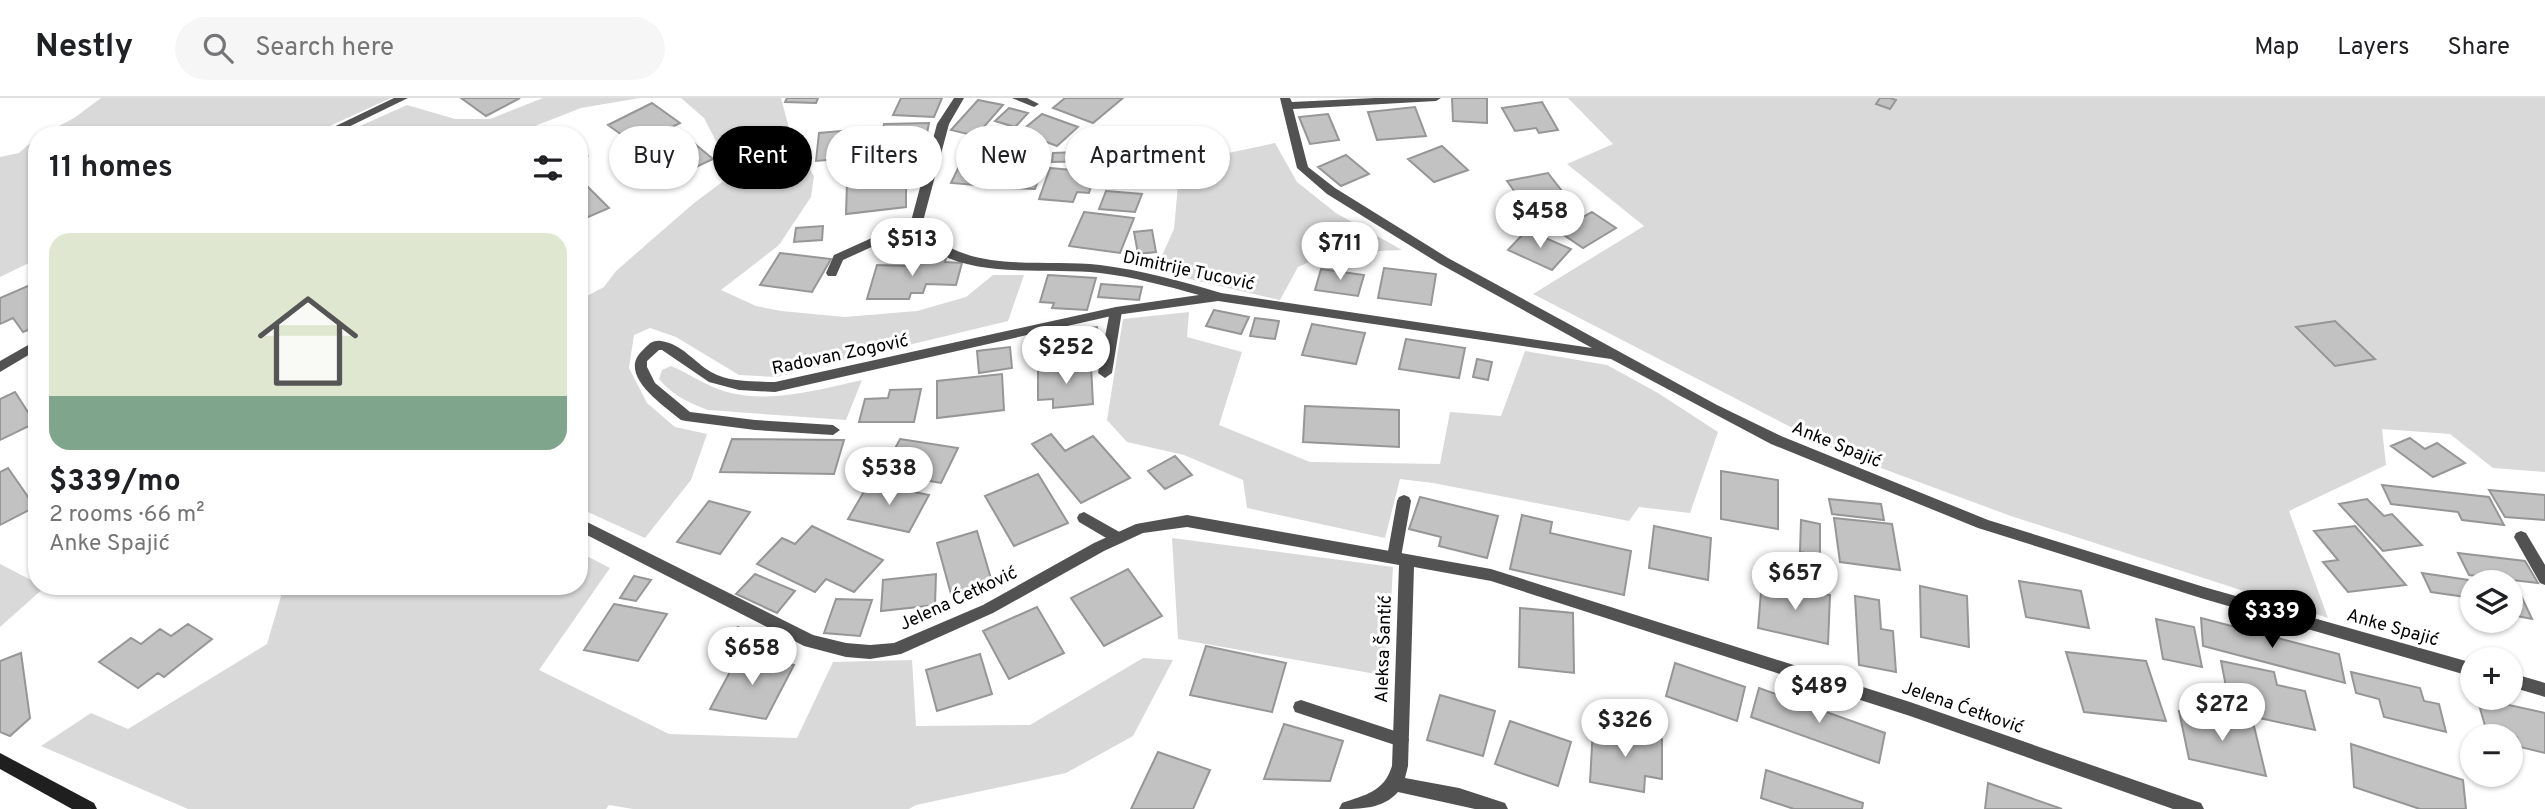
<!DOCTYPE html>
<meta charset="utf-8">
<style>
:root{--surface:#fff;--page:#f6f6f6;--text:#202124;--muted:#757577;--line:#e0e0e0;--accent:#000}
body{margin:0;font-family:Overpass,sans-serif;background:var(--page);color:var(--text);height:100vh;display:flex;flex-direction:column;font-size:26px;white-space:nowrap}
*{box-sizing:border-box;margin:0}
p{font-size:23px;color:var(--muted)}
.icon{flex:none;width:38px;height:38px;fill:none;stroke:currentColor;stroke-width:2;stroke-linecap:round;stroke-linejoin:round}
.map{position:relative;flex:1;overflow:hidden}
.details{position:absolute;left:28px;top:28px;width:560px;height:469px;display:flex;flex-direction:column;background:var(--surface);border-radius:28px;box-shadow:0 2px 5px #0004}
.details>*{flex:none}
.banner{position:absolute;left:609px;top:28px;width:665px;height:63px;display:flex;gap:14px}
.controls{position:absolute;left:2460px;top:472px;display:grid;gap:14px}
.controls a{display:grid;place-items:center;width:63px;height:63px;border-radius:50%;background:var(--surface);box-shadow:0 2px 5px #0004;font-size:35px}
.price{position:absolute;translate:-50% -60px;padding:0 16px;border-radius:24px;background:#fff;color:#222;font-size:23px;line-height:46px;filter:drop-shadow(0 2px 4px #0008)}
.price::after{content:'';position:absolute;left:50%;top:42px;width:21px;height:16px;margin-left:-10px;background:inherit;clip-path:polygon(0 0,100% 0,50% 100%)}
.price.selected{background:var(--accent);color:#fff}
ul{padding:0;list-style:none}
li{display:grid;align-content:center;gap:14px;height:371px;padding:0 21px}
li+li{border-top:2px solid var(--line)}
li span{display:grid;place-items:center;height:217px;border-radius:21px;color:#555}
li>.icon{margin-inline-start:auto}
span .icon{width:126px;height:126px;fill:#fffc;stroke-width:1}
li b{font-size:30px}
h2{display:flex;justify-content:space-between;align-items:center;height:84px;padding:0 21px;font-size:30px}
.pill{padding:0 24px;border-radius:32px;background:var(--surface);box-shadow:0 2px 5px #0004;font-size:24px;line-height:63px}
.pill.selected{background:var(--accent);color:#fff}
header{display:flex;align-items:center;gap:42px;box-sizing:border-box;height:98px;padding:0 35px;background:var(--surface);border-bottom:2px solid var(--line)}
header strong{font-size:33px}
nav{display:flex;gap:38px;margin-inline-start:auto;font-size:24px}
.search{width:490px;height:63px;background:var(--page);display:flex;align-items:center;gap:18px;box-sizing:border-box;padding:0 24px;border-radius:38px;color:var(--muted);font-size:26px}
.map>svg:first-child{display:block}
.green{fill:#d9d9d9}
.building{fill:#c2c2c2;stroke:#969696;stroke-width:2}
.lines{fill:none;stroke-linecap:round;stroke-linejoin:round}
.lane{fill:#525252;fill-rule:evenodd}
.street{fill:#525252;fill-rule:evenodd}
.secondary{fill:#1f1f1f;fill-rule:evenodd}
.labels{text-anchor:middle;stroke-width:6;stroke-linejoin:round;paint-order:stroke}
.street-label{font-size:18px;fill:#000;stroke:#fff}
</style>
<header>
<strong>Nestly</strong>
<div class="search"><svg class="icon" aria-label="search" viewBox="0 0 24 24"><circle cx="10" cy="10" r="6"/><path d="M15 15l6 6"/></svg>Search here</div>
<nav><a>Map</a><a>Layers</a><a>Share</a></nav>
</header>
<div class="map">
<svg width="2545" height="711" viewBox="0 0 2545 711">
<rect width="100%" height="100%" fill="#fff"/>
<path class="green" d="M 101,0 L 391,0 L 310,37 L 42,37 L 74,20 Z
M 543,0 L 640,0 L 581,10 L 512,37 L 342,36 L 407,7 L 455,21 L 490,21 Z
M 681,0 L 781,0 L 793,45 L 814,78 L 811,99 L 779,147 L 721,192 L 756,208 L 781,213 L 845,219 L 917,213 L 966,199 L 993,177 L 1024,177 L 1008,223 L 776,279 L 739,277 L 676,239 L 650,230 L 634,237 L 629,270 L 647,305 L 675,329 L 707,336 L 691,382 L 645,440 L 579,410 L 579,202 L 604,189 L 616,173 L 694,105 L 733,76 L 704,20 Z
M 1568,0 L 2545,0 L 2545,374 L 2493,370 L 2450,336 L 2382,331 L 2386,367 L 2289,413 L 2328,520 L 2011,418 L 1843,356 L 1533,196 L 1644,128 L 1567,66 L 1613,46 Z
M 37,39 L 37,161 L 0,179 L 0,59 L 19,55 Z
M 1275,45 L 1297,84 L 1336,115 L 1402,152 L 1330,155 L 1298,169 L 1280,202 L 1155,173 L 1174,131 L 1179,76 L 1214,58 Z
M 1189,214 L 1187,239 L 1242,254 L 1219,327 L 1310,364 L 1440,366 L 1450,314 L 1501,318 L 1525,253 L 1607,267 L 1658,295 L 1718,334 L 1690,415 L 1639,409 L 1629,423 L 1433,385 L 1400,381 L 1385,440 L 1247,410 L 1243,382 L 1184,357 L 1127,344 L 1107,322 L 1123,221 Z
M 671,268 C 690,276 711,291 731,295 C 775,305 820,291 862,282 L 846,322 L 708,312 C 689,305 672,297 659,281 L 662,272 Z
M 1172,440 L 1393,469 L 1387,578 L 1178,541 Z
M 579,454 L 610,470 L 539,572 L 669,636 L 797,640 L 833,564 L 912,562 L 916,628 L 1030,627 L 1143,560 L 1173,562 L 1133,638 L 1066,675 L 916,707 L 909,711 L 633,711 L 609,707 L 606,711 L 188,711 L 41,648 L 91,615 L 128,631 L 267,546 L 284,488 L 579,488 Z
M 0,466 L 37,485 L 37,488 L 45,489 L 0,529 Z"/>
<path class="building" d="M 461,0 L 520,0 L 486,18 Z
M 787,0 L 818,0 L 816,5 L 785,4 Z
M 901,0 L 942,0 L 934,19 L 893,17 Z
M 1065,0 L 1123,0 L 1093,25 L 1053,10 Z
M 1452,0 L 1487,0 L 1487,25 L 1453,23 Z
M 1880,0 L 1890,0 L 1896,2 L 1890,11 L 1876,6 Z
M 978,2 L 1003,7 L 976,38 L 951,32 Z
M 1542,4 L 1558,32 L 1539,35 L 1536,30 L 1515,33 L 1502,10 Z
M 652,5 L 680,25 L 636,47 L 608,27 Z
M 1415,9 L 1426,38 L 1377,42 L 1368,14 Z
M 1009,10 L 1028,15 L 1015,29 L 995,23 Z
M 1042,16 L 1078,29 L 1057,48 L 1020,34 Z
M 1328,16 L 1339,42 L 1310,46 L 1299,19 Z
M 929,25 L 927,35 L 917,36 L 915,45 L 880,46 L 884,26 Z
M 852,32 L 850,60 L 816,63 L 819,35 Z
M 689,41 L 713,61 L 666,83 L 643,62 Z
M 1442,48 L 1468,72 L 1434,84 L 1408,61 Z
M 924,52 L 923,65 L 887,67 L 886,75 L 857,77 L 860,56 Z
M 1102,53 L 1101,63 L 1052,64 L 1053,55 Z
M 1346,57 L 1369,76 L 1341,88 L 1318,69 Z
M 963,60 L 1009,64 L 998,89 L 951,85 Z
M 1021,64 L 1044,66 L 1035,91 L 1011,90 Z
M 1050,70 L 1095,74 L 1089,95 L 1077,94 L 1073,104 L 1039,101 Z
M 1548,75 L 1569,102 L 1527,111 L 1507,83 Z
M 906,78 L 906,109 L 846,116 L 847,84 Z
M 585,86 L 609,110 L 579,123 L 579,89 Z
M 1106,93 L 1142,96 L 1135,114 L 1099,111 Z
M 1084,114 L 1134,120 L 1120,155 L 1069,148 Z
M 1592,114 L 1616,130 L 1583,150 L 1558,133 Z
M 823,128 L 822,142 L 794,144 L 796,130 Z
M 1152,132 L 1156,154 L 1138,156 L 1134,134 Z
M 1527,132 L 1571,151 L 1552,172 L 1508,152 Z
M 780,155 L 831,161 L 812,194 L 760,187 Z
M 913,160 L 946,160 L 945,164 L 962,165 L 956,187 L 926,186 L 923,195 L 911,195 L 909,201 L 867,201 L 877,167 L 911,168 Z
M 1384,170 L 1436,176 L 1431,207 L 1378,200 Z
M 1321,171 L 1364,177 L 1358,198 L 1315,192 Z
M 1048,177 L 1096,180 L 1087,212 L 1052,210 L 1054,205 L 1040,204 Z
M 37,184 L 37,228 L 23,234 L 13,220 L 0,226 L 0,200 Z
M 1101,186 L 1142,189 L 1139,202 L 1098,199 Z
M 1214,212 L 1249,219 L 1241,236 L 1206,228 Z
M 1255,220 L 1279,223 L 1275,241 L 1250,238 Z
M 2335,223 L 2375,261 L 2335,268 L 2296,229 Z
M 1312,226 L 1365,235 L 1356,266 L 1302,257 Z
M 1097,229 L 1099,246 L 1066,250 L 1064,233 Z
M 1406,241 L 1465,250 L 1459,280 L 1399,271 Z
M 1010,249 L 1012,270 L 979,275 L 977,253 Z
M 1477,261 L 1492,264 L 1488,282 L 1473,279 Z
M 1091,268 L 1093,306 L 1053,310 L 1053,301 L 1038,302 L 1038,272 Z
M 1002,276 L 1004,312 L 937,320 L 937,283 Z
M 921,291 L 914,324 L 859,324 L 865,301 L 888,300 L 890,292 Z
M 15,294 L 35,325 L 0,342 L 0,301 Z
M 1305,308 L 1399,312 L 1399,349 L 1303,344 Z
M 1051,336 L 1065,353 L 1093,338 L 1130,380 L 1081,405 L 1032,346 Z
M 2410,340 L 2425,351 L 2437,345 L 2465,365 L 2433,379 L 2391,348 Z
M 732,341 L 844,342 L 834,376 L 720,374 Z
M 900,341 L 958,350 L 941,385 L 882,375 Z
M 1175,358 L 1192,377 L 1165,391 L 1148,373 Z
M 8,370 L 35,409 L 0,427 L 0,374 Z
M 1721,373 L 1778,382 L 1778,431 L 1721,421 Z
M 1038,376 L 1068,425 L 1014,448 L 985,398 Z
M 869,385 L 929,397 L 909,434 L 848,421 Z
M 2382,387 L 2489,399 L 2504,427 L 2462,422 L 2458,414 L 2391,406 Z
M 2489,392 L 2545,397 L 2545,422 L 2505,419 Z
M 1420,399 L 1498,418 L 1487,460 L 1439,448 L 1441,439 L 1409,431 Z
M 1829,401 L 1881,406 L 1884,422 L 1832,416 Z
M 2367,401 L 2384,418 L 2392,416 L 2422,447 L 2383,453 L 2339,406 Z
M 709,403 L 750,414 L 720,456 L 677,444 Z
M 1522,417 L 1552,424 L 1550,435 L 1631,453 L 1624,497 L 1510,471 Z
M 1834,420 L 1892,426 L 1900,472 L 1840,464 Z
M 1801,422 L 1820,426 L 1820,458 L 1800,454 Z
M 812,428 L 883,462 L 854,494 L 826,481 L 815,494 L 757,466 L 782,440 L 795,446 Z
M 1654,428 L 1711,440 L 1708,482 L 1649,470 Z
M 2355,428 L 2406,487 L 2348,494 L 2323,464 L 2338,462 L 2314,433 Z
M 977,433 L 992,484 L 951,496 L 937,445 Z
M 2458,455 L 2525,463 L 2538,485 L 2469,477 Z
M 1128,471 L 1162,518 L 1104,548 L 1071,500 Z
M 2422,475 L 2489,485 L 2473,485 L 2473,500 L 2431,494 Z
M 755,476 L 795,493 L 777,515 L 736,496 Z
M 936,476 L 935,507 L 881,513 L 883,482 Z
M 634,478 L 651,482 L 636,503 L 620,500 Z
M 1762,482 L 1830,497 L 1828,546 L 1758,530 Z
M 2019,483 L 2081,493 L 2089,530 L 2026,519 Z
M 1920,488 L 1967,498 L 1969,549 L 1921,539 Z
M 2511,488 L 2517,489 L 2532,521 L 2511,517 Z
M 1855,498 L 1879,502 L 1881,531 L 1893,533 L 1896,574 L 1859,567 Z
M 836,501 L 872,502 L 860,538 L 824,535 Z
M 614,506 L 667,516 L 638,563 L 584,552 Z
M 1037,509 L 1064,555 L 1009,581 L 983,533 Z
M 1520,510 L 1573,515 L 1574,575 L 1519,569 Z
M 2201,520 L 2339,556 L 2345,585 L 2203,548 Z
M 2156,521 L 2194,529 L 2202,569 L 2163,561 Z
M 188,526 L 212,541 L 164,579 L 158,575 L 138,590 L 99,564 L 131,540 L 141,546 L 160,531 L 171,538 Z
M 738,529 L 752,537 L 731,558 L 717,550 Z
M 1206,548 L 1286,565 L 1272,614 L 1190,597 Z
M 2066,554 L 2146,563 L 2166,623 L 2084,614 Z
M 21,555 L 30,620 L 10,638 L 0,634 L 0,563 Z
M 980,556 L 992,596 L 937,613 L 926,572 Z
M 739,557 L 794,567 L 766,621 L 710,611 Z
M 2221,563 L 2274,574 L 2277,587 L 2305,593 L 2315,632 L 2231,614 Z
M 1675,565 L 1745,589 L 1737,623 L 1666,598 Z
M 2351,574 L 2420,590 L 2424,603 L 2439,606 L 2446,634 L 2384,619 L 2379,601 L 2356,595 Z
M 1759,590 L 1885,635 L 1879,665 L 1751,619 Z
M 1440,597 L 1495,613 L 1483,658 L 1427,642 Z
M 2477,600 L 2545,615 L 2545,655 L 2520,649 L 2517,639 L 2486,631 Z
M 2179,613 L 2254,628 L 2266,678 L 2189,661 Z
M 1510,623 L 1571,644 L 1558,688 L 1495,666 Z
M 1284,626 L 1343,643 L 1330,683 L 1264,681 Z
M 1593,630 L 1662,641 L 1662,681 L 1645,678 L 1644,694 L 1590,684 Z
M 2351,646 L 2463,682 L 2466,711 L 2420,711 L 2354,689 Z
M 1158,654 L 1210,672 L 1193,711 L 1131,711 Z
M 1766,672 L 1863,705 L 1862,711 L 1794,711 L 1761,700 Z
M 1988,685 L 2062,711 L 1985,711 Z"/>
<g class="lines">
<path class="lane" d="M 1012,0 L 1027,0 L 1039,6 L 1034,9 Z
M 923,136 L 927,137 L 929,140 L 927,143 L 876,147 L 843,162 L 836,178 L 828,178 L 826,175 L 834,157 L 874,139 Z
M 1116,209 L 1122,213 L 1112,275 L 1105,280 L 1098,275 L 1110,213 Z
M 1404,397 L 1409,399 L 1411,403 L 1401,459 L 1399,463 L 1389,463 L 1387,459 L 1397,403 L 1399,399 Z
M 1084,414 L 1123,436 L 1125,440 L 1123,444 L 1113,444 L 1079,424 L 1077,420 L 1079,416 Z
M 1301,602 L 1407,637 L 1409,642 L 1407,647 L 1401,649 L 1295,614 L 1293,609 L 1295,604 Z"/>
<path class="street" d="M 394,0 L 408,0 L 332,37 L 317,37 Z
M 954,0 L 964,0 L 949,26 L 922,127 C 964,178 1041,160 1100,167 C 1141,172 1181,183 1221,195 L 1592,250 L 1440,166 L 1327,96 L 1297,70 L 1280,0 L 1290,0 L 1292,4 L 1375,0 L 1441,0 L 1436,3 L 1293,11 L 1308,69 L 1335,90 L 1448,160 L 1717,307 L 1781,338 L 1988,422 L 2204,489 L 2473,565 L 2473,579 L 2204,501 L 1978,430 L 1771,346 L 1611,261 L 1218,203 L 1116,217 L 775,294 L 739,292 L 709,284 L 662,252 L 659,252 L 647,263 L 647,269 L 655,285 L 690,314 L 755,322 L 833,327 L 840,332 L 833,337 L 755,332 L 686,323 L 681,322 C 663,307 616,276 643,252 C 649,246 652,242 661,243 C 682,246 694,264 711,274 C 730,285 754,283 775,284 L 1116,209 L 1199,197 C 1167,188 1133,179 1100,175 C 1047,169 972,182 927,148 C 920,143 915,134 910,127 L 937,26 Z
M 583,55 L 589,58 L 579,63 L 579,56 Z
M 37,242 L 37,252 L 0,274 L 0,263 Z
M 1187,417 L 1491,471 L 1910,604 L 2195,703 L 2201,705 L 2204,711 L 2173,711 L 1910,618 L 1491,483 L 1414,469 L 1408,668 L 1405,680 L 1459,690 L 1505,705 L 1508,711 L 1475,711 L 1398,694 C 1383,711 1361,711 1339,711 L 1342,705 C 1365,697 1384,694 1392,668 L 1399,467 L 1187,429 L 1143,435 L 1104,453 L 993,515 L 901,556 L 870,561 L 846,559 L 804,548 L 579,433 L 579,420 L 813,537 L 846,545 L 870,547 L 894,545 L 983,507 L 1094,445 L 1136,426 Z
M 2521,433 L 2526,435 L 2545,467 L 2545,487 L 2540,485 L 2514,439 L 2516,435 Z
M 2511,575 L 2545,585 L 2545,599 L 2511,589 Z"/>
<path class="secondary" d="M 0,655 L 94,705 L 97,711 L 72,711 L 0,671 Z"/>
</g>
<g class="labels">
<g class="street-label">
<text transform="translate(1189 172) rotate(12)" y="6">Dimitrije Tucović</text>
<text transform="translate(840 256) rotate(-12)" y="6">Radovan Zogović</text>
<text transform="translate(1837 346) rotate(22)" y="6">Anke Spajić</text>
<text transform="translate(958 500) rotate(-25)" y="6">Jelena Ćetković</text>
<text transform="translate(2393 529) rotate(16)" y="6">Anke Spajić</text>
<text transform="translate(1383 551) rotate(-88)" y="6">Aleksa Šantić</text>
<text transform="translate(1963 609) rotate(19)" y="6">Jelena Ćetković</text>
</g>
</g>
</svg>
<div class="controls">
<a><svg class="icon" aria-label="layers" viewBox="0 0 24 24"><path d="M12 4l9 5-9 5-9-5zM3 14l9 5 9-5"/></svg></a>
<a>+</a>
<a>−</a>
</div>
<b class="price" style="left:1540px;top:152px">$458</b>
<b class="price" style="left:912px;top:180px">$513</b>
<b class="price" style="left:1340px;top:184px">$711</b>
<b class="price" style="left:1066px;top:288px">$252</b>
<b class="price" style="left:889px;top:409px">$538</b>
<b class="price" style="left:1795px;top:514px">$657</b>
<b class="price selected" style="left:2272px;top:552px">$339</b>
<b class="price" style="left:752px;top:589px">$658</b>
<b class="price" style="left:1819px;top:627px">$489</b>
<b class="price" style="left:2222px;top:645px">$272</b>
<b class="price" style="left:1625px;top:661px">$326</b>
<div class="banner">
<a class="pill">Buy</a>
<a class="pill selected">Rent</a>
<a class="pill">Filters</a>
<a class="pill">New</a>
<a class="pill">Apartment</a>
</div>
<section class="details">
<h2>11 homes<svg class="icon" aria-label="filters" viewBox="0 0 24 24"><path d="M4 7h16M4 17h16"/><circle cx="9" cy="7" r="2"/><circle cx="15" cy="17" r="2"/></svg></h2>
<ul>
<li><span style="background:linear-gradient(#dfe7d0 75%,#7fa58c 0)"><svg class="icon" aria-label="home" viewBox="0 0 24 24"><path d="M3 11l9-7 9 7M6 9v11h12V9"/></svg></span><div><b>$339/mo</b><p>2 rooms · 66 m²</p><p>Anke Spajić</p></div></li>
</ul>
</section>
</div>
